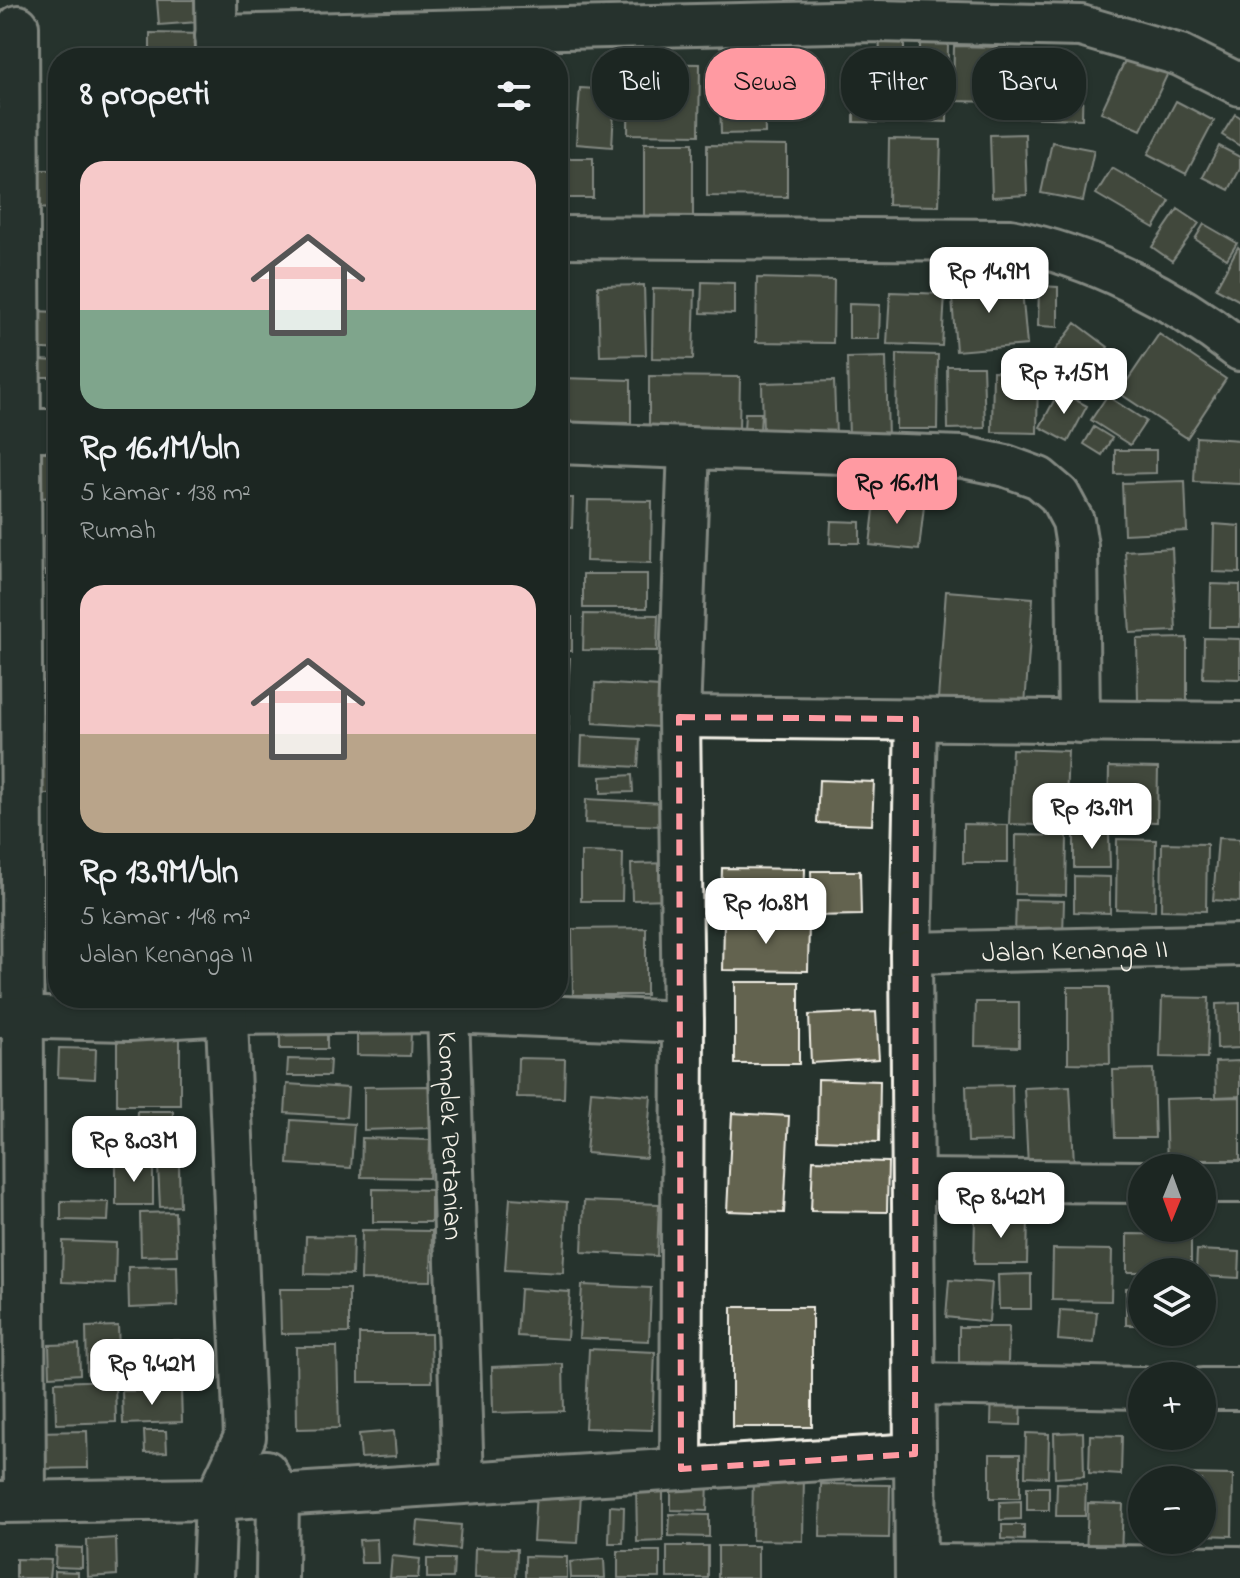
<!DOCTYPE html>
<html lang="id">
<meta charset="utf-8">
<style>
:root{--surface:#1c2622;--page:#29322f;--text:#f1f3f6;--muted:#a0a5a5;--line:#3a4340;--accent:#ff9aa2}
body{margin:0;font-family:"Indie Flower",sans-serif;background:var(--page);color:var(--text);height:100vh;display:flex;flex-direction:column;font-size:30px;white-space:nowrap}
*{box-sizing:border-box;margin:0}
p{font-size:26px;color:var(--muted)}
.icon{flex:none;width:44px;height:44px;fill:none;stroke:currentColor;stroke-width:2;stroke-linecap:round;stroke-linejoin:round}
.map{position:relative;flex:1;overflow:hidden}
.drawer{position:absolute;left:48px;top:48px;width:520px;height:960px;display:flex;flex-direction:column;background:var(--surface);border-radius:32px;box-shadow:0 2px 6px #0004,0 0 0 2px var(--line)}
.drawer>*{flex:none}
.top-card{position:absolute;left:592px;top:48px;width:528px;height:72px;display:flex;gap:16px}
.needle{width:52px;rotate:181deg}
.buttons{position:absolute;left:1128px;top:1154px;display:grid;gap:16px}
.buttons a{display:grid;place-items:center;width:88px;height:88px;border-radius:50%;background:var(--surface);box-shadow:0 2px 6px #0004,0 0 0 2px var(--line);font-size:40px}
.price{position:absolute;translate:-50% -68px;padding:0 18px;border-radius:16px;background:#fff;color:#222;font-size:26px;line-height:52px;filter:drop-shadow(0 2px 4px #0008)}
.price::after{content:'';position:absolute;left:50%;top:48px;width:24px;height:18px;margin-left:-12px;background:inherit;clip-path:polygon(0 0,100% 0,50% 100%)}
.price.selected{background:var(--accent);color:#111}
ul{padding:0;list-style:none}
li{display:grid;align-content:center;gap:16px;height:424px;padding:0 32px}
li span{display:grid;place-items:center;height:248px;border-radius:24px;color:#555}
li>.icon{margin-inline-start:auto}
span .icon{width:144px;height:144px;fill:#fffc;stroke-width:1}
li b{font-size:34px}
h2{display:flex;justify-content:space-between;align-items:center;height:96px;padding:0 32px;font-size:34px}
.chip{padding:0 28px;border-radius:32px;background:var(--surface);box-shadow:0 2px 6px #0004,0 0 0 2px var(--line);font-size:28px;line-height:72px}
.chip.selected{background:var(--accent);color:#111}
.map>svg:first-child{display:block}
.building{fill:#64634f;stroke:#f4f1e8;stroke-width:2}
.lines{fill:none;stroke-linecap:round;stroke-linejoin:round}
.minor-casing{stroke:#f4f1e8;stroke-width:46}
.minor{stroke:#26332d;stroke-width:40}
.marked{fill:none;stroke:#ff9aa2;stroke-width:6;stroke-dasharray:16 10;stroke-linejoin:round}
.labels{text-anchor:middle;stroke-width:7;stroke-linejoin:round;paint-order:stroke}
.street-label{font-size:28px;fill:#f4f1e8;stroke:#26332d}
</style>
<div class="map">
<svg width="1240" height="1578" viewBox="0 0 1240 1578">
<rect width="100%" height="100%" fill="#26332d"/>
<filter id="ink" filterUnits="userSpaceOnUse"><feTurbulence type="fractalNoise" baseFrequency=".0125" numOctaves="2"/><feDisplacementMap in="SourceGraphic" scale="16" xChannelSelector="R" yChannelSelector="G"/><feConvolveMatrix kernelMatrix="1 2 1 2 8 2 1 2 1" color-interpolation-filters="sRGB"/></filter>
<g filter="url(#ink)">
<path class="building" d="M 157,0 L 196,0 L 198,22 L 159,25 Z
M 150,33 L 205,34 L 204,58 L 150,58 Z
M 880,33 L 904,34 L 904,75 L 879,74 Z
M 920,44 L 948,44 L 947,122 L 919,121 Z
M 954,46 L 998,47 L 998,102 L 953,101 Z
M 811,52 L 813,111 L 783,112 L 781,53 Z
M 1128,54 L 1168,73 L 1141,130 L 1101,112 Z
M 629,63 L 700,64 L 699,135 L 628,134 Z
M 763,63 L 765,133 L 721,134 L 719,64 Z
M 1017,68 L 1083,69 L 1082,119 L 1016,117 Z
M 854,85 L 900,86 L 900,123 L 854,122 Z
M 580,88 L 615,90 L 612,147 L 576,144 Z
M 1176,101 L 1214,121 L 1186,174 L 1148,154 Z
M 1235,114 L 1240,117 L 1240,146 L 1222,135 Z
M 1025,134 L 1027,195 L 992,197 L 990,135 Z
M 889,139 L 941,140 L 939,206 L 888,205 Z
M 1052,142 L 1094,150 L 1083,201 L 1041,193 Z
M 644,143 L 693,143 L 693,228 L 644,229 Z
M 707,145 L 787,146 L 787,197 L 707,196 Z
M 1219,146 L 1240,157 L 1240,169 L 1229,190 L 1203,177 Z
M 558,158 L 593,158 L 593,198 L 558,198 Z
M 1112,168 L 1170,201 L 1154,228 L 1096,194 Z
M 32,170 L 58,170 L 58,209 L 32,208 Z
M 1178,209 L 1199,223 L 1172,261 L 1152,247 Z
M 1204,224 L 1237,243 L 1227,259 L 1195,239 Z
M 1238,247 L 1240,249 L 1240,301 L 1216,288 Z
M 757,278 L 834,280 L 833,343 L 756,342 Z
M 1021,279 L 1027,345 L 956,351 L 951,285 Z
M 702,282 L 734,283 L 734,314 L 701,313 Z
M 644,285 L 646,355 L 600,356 L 598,286 Z
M 1039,286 L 1058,287 L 1058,327 L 1038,326 Z
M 653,289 L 695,290 L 693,359 L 652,358 Z
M 890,292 L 945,294 L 942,346 L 887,344 Z
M 849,304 L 880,305 L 879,339 L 849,339 Z
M 33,311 L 58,312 L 58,350 L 31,348 Z
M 1076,323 L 1108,347 L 1083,380 L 1050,357 Z
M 1159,334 L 1226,379 L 1187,438 L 1119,393 Z
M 897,354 L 938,355 L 937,429 L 896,429 Z
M 886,357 L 888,439 L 849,439 L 847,358 Z
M 39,360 L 58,361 L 58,377 L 38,377 Z
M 947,366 L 983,366 L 985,428 L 948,429 Z
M 993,371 L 1038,372 L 1037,433 L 992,432 Z
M 649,376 L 740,377 L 739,430 L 649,428 Z
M 561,378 L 631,380 L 631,423 L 560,422 Z
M 834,381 L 836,435 L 763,437 L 762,383 Z
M 1059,391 L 1087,406 L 1068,442 L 1040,427 Z
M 1107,396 L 1146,421 L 1130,445 L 1091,420 Z
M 745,413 L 761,413 L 760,431 L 744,431 Z
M 1094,427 L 1112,438 L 1102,455 L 1084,444 Z
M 1196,437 L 1240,440 L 1240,484 L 1194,482 Z
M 1115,450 L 1156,450 L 1156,473 L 1115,474 Z
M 39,451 L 58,451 L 58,497 L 40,498 Z
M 1185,481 L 1187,531 L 1124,534 L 1122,483 Z
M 558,498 L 573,498 L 572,528 L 558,527 Z
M 588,500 L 652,501 L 651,563 L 586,561 Z
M 875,501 L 924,506 L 919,550 L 870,545 Z
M 831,521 L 860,522 L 860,543 L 830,543 Z
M 1214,524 L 1240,526 L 1240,573 L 1213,572 Z
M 58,535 L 58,575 L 46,575 L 45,536 Z
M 1172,548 L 1176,631 L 1130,633 L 1125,551 Z
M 583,574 L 647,574 L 647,608 L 583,608 Z
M 58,581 L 58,617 L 49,618 L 48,582 Z
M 1211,584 L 1240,585 L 1240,627 L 1210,627 Z
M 946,591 L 1033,598 L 1025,705 L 938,699 Z
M 584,614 L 658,615 L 657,651 L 583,650 Z
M 558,617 L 572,617 L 572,651 L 558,651 Z
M 1187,638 L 1187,701 L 1138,702 L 1137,639 Z
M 1204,638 L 1240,639 L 1240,679 L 1203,678 Z
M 558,657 L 570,658 L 567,707 L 558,706 Z
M 595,683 L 660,687 L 658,727 L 593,723 Z
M 43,702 L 58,702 L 58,745 L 44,745 Z
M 558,714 L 570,715 L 568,756 L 558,755 Z
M 582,736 L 640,739 L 638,767 L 581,764 Z
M 1012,749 L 1068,751 L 1065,826 L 1009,824 Z
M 58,750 L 58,794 L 36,794 L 35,751 Z
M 1109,767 L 1158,768 L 1157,822 L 1108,821 Z
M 632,775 L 633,792 L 601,793 L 601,777 Z
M 819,780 L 874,782 L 872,825 L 817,823 Z
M 586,799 L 664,803 L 663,826 L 585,823 Z
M 963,824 L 1008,825 L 1008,863 L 963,863 Z
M 1074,833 L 1109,833 L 1110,868 L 1074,868 Z
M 1016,835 L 1067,836 L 1066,895 L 1015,894 Z
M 1218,838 L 1240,839 L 1240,902 L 1213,900 Z
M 1117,839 L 1156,840 L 1155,910 L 1116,909 Z
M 1162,843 L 1207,844 L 1206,911 L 1161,910 Z
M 581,852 L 623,853 L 622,901 L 581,901 Z
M 673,863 L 674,899 L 632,900 L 631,864 Z
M 722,868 L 805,869 L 804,909 L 721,907 Z
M 811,871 L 860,871 L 861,915 L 812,916 Z
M 1074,876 L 1110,877 L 1110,913 L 1074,912 Z
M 29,885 L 58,885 L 58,907 L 29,906 Z
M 1016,900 L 1064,901 L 1063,936 L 1015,935 Z
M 724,921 L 809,923 L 808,971 L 723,970 Z
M 646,928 L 646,995 L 573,995 L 572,929 Z
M 735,982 L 799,982 L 799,1064 L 735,1064 Z
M 1068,987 L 1109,987 L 1110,1064 L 1068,1063 Z
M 1162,997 L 1209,998 L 1207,1058 L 1160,1057 Z
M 976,1002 L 1019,1002 L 1019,1047 L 975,1046 Z
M 1240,1003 L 1240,1048 L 1217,1049 L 1216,1004 Z
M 876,1012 L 879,1059 L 811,1063 L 809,1015 Z
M 280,1027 L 327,1027 L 327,1049 L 280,1049 Z
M 357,1031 L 411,1032 L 410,1056 L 357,1055 Z
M 117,1037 L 180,1037 L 180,1105 L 117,1105 Z
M 59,1048 L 96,1049 L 95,1079 L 58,1077 Z
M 518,1058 L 565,1059 L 564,1098 L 517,1097 Z
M 288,1059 L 330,1060 L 329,1076 L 287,1076 Z
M 1240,1061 L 1240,1096 L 1216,1097 L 1215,1062 Z
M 1153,1069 L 1155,1138 L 1115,1138 L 1113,1070 Z
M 818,1079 L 880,1081 L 879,1142 L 817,1140 Z
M 287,1084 L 348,1088 L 346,1117 L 285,1113 Z
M 1012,1085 L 1013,1141 L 968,1142 L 966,1086 Z
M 430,1086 L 431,1128 L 364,1130 L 364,1087 Z
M 1070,1086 L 1074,1163 L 1028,1166 L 1024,1088 Z
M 591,1091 L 651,1096 L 646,1158 L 586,1153 Z
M 1240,1097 L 1240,1165 L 1167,1167 L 1165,1099 Z
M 137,1111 L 173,1111 L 173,1129 L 136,1130 Z
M 732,1113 L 789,1116 L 784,1213 L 727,1211 Z
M 291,1120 L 354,1124 L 351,1168 L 288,1164 Z
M 138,1138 L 178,1138 L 177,1156 L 138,1155 Z
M 362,1138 L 430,1140 L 429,1178 L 361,1177 Z
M 813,1160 L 888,1162 L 887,1212 L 811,1211 Z
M 116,1163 L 153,1163 L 153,1205 L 116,1205 Z
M 179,1165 L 180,1206 L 160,1207 L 158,1166 Z
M 373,1189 L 431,1190 L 431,1222 L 373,1222 Z
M 510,1198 L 567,1202 L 563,1273 L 505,1270 Z
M 61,1201 L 109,1202 L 108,1221 L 61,1220 Z
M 584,1201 L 659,1204 L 657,1256 L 582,1252 Z
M 175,1212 L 177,1255 L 141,1256 L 140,1213 Z
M 975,1217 L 1028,1217 L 1027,1264 L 974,1264 Z
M 362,1230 L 432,1231 L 431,1281 L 361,1280 Z
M 1127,1234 L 1191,1235 L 1191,1272 L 1127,1272 Z
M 306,1236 L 353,1237 L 352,1275 L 305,1274 Z
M 63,1241 L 116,1243 L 115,1284 L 62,1282 Z
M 1053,1249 L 1112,1250 L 1111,1301 L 1052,1300 Z
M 1197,1250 L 1240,1252 L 1239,1278 L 1202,1276 L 1202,1272 L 1196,1272 Z
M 177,1266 L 178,1306 L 129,1308 L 128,1267 Z
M 1031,1274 L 1031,1309 L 999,1309 L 998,1275 Z
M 949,1280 L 992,1283 L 989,1322 L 946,1317 Z
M 582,1285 L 651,1288 L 649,1341 L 579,1338 Z
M 1142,1287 L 1142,1325 L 1126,1325 L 1126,1288 Z
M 280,1289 L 349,1289 L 349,1333 L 281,1334 Z
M 520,1289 L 570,1292 L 567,1339 L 517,1336 Z
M 732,1307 L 812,1307 L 812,1427 L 732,1427 Z
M 1060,1310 L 1097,1312 L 1094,1343 L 1058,1340 Z
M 118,1326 L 120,1373 L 87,1374 L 86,1327 Z
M 959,1327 L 1009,1327 L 1008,1363 L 959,1362 Z
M 359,1334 L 431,1334 L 432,1382 L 359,1382 Z
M 179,1340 L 180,1383 L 125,1384 L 124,1342 Z
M 79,1344 L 80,1374 L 50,1376 L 49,1345 Z
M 296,1347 L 337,1347 L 339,1428 L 297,1429 Z
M 589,1349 L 655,1352 L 652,1430 L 585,1428 Z
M 563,1364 L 564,1411 L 493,1413 L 492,1367 Z
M 115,1380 L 116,1422 L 56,1424 L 55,1382 Z
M 992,1389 L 1022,1390 L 1021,1425 L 991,1424 Z
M 181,1390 L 182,1422 L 123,1424 L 122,1391 Z
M 87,1431 L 88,1468 L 35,1469 L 34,1432 Z
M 144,1431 L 166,1431 L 167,1452 L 145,1453 Z
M 394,1431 L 396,1456 L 361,1458 L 359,1434 Z
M 1083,1432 L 1084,1476 L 1055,1478 L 1054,1433 Z
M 1026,1433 L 1049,1434 L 1048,1477 L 1025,1476 Z
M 1090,1435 L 1122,1436 L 1121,1475 L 1089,1473 Z
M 990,1454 L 1020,1454 L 1020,1498 L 990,1498 Z
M 753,1473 L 804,1474 L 803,1541 L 752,1540 Z
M 1183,1474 L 1233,1475 L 1232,1536 L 1202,1535 L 1202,1480 L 1183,1480 Z
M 663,1478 L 663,1541 L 637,1542 L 636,1479 Z
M 671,1479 L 708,1480 L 707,1511 L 671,1510 Z
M 1057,1483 L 1086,1484 L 1085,1516 L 1056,1516 Z
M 821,1484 L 890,1485 L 889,1538 L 820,1537 Z
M 1027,1487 L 1049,1487 L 1049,1510 L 1027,1510 Z
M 536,1491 L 581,1493 L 578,1543 L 533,1541 Z
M 1021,1501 L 1021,1519 L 1000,1520 L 1000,1502 Z
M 1088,1503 L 1123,1504 L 1121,1556 L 1086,1555 Z
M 610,1506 L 624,1507 L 623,1543 L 609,1543 Z
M 670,1514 L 709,1515 L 709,1537 L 669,1536 Z
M 418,1521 L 461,1525 L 459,1550 L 416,1545 Z
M 1002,1525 L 1024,1525 L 1024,1540 L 1002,1539 Z
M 116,1538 L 117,1575 L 88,1577 L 87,1540 Z
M 377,1539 L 378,1563 L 361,1563 L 359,1540 Z
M 667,1546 L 708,1546 L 708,1578 L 667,1578 Z
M 718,1546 L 758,1546 L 758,1578 L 718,1578 Z
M 56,1547 L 82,1548 L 82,1568 L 55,1567 Z
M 475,1548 L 517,1549 L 516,1578 L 474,1578 Z
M 618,1551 L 660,1551 L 660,1578 L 618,1578 Z
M 392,1556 L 420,1559 L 418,1578 L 390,1578 Z
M 525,1556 L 567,1557 L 567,1578 L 525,1578 Z
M 16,1559 L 51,1560 L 49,1578 L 16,1578 Z
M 427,1559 L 454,1559 L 453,1578 L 427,1578 Z
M 604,1559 L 605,1578 L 571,1578 L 570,1562 Z
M 54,1571 L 78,1572 L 78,1578 L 54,1578 Z"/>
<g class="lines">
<defs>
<g id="minor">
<path d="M 216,0 L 217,58"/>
<path d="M 18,26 L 25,1500"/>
<path d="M 216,36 L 877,21 L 1081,26 L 1180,55 L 1240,85"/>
<path d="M 558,237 L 1010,240 C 1092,256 1174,298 1240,350"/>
<path d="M 0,430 L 58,430"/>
<path d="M 558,443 L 689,448"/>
<path d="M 679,717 L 689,448 L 963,457 L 1006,466 L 1039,478 L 1059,495 L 1073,521 L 1077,546 L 1079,722"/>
<path d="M 916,719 L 911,953 L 916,1578"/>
<path id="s1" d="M 911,953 L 1240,945"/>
<path d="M 448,998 L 448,1012 L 683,1022 L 679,717 L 1240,723"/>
<path id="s2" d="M 0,1017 L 128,1020 L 226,1014 L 448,1012 L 463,1482"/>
<path d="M 914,1180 L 1142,1182"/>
<path d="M 1202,1182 L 1240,1182"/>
<path d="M 916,1384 L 1142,1388"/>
<path d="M 1202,1389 L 1240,1389"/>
<path d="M 681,1469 L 683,1022"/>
<path d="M 266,1471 L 278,1493 L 277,1578"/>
<path d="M 1,1502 L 216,1499 L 915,1454"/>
<path d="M 916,1565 L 1240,1567"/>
<path d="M 213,1578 L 216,1499 L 245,1437 L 226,998"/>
</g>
</defs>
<use href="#minor" class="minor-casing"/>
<use href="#minor" class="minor"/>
</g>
</g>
<path d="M0 0H1240V1578H0ZM 679,717 L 916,719 L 915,1454 L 681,1469 Z" fill="#26332d" fill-opacity=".55" fill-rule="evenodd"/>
<path class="marked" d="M 679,717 L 916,719 L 915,1454 L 681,1469 Z"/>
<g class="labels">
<g class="street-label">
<text dy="10" stroke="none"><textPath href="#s1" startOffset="164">Jalan Kenanga II</textPath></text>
<text dy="10" stroke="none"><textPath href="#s2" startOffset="572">Komplek Pertanian</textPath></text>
</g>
</g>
</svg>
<div class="buttons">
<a><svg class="needle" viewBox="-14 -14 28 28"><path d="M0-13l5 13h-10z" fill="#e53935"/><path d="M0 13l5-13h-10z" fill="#a0a5a5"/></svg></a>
<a><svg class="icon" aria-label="layers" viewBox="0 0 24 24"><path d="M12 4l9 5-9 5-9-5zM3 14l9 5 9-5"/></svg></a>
<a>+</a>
<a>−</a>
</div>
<b class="price" style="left:989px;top:315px">Rp 14.9M</b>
<b class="price" style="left:1064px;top:416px">Rp 7.15M</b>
<b class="price selected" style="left:897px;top:526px">Rp 16.1M</b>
<b class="price" style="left:1092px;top:851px">Rp 13.9M</b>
<b class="price" style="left:766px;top:946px">Rp 10.8M</b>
<b class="price" style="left:134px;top:1184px">Rp 8.03M</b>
<b class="price" style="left:1001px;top:1240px">Rp 8.42M</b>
<b class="price" style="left:152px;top:1407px">Rp 9.42M</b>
<div class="top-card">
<a class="chip">Beli</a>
<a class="chip selected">Sewa</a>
<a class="chip">Filter</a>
<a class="chip">Baru</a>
</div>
<section class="drawer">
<h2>8 properti<svg class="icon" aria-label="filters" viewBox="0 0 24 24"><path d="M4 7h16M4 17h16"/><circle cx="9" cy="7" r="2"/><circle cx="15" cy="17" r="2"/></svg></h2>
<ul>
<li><span style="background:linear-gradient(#f6c9c9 60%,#7fa58c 0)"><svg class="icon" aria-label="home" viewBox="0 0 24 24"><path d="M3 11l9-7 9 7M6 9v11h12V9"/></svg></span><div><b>Rp 16.1M/bln</b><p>5 kamar · 138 m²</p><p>Rumah</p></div></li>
<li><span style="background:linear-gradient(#f6c9c9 60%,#b9a48a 0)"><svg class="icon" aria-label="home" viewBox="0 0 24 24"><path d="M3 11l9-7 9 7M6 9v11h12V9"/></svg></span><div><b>Rp 13.9M/bln</b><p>5 kamar · 148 m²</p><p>Jalan Kenanga II</p></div></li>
</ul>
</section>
</div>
